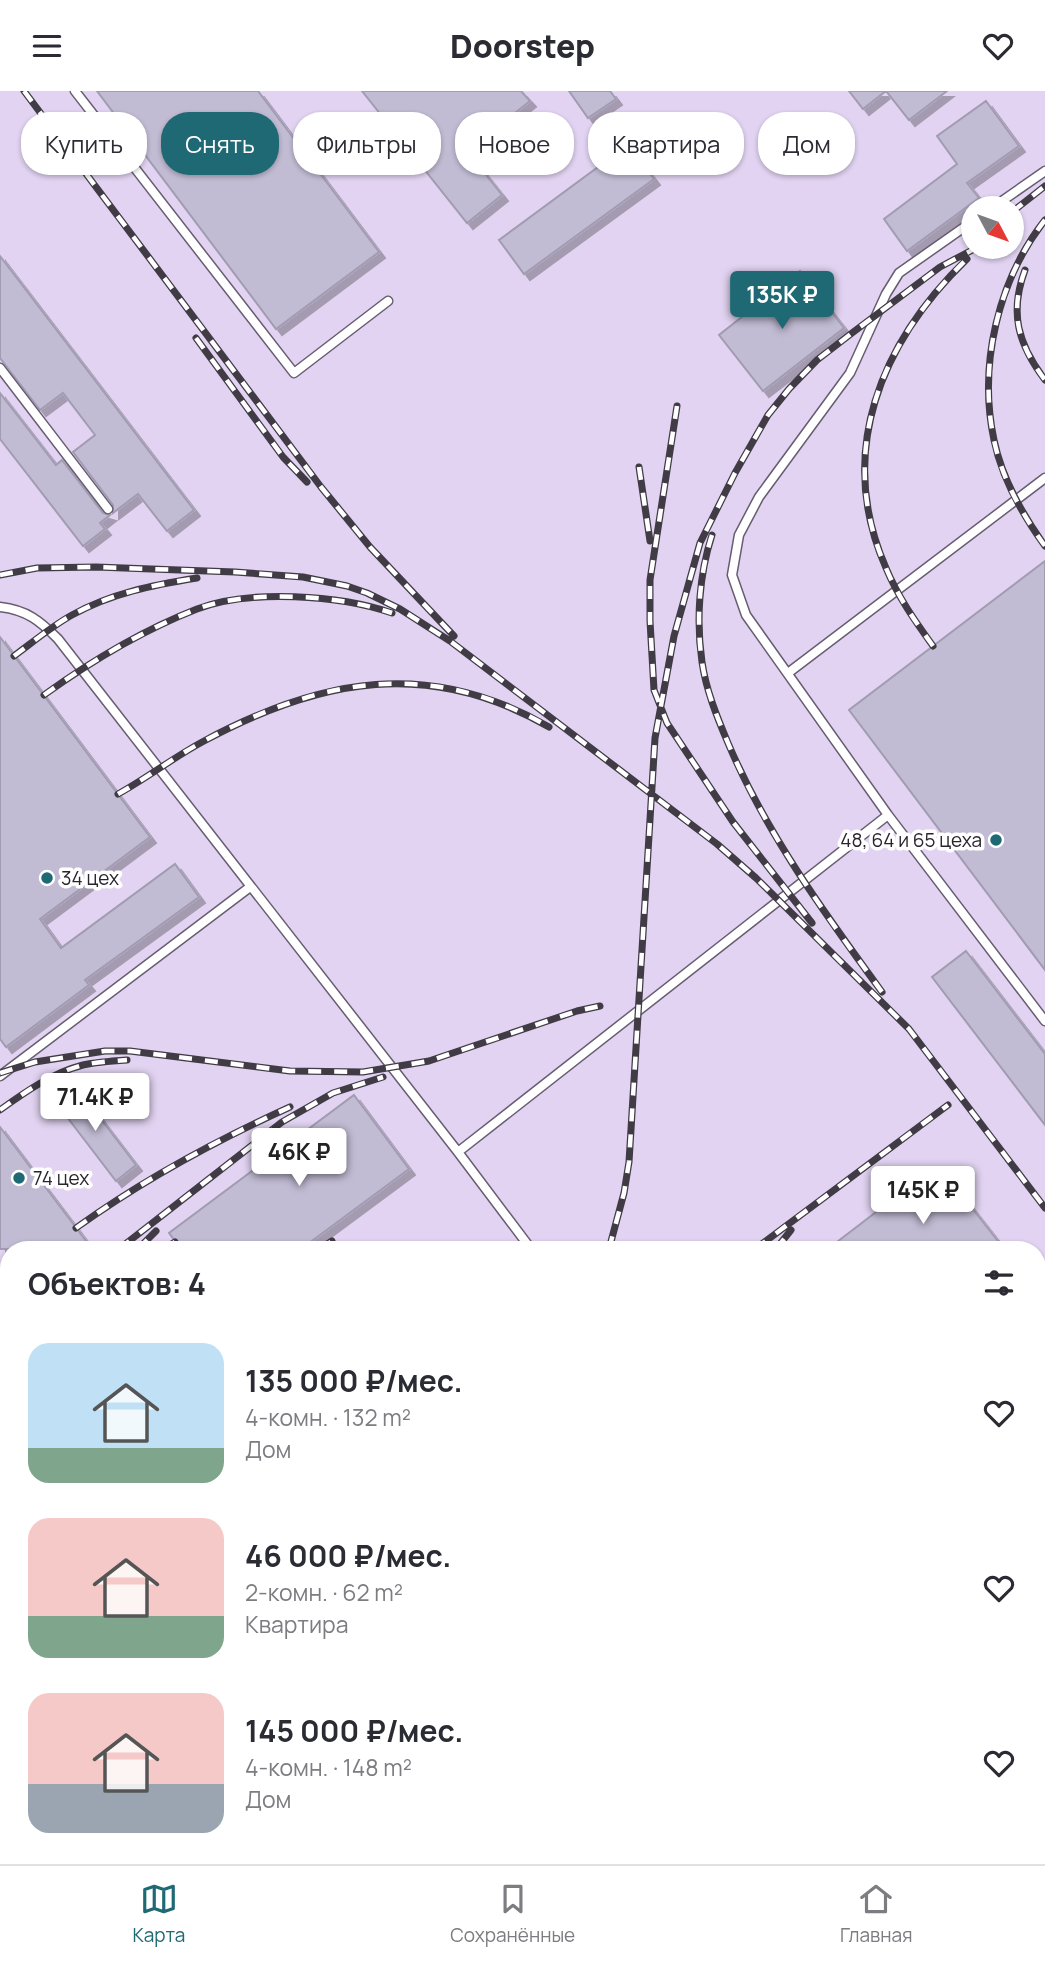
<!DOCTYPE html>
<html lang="ru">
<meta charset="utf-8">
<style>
:root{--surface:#fff;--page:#f7f7f7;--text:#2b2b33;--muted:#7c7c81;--line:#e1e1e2;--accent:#1f6974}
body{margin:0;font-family:Manrope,sans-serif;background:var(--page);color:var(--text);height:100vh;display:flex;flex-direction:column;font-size:26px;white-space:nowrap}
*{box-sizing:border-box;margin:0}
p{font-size:23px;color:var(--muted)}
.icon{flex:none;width:38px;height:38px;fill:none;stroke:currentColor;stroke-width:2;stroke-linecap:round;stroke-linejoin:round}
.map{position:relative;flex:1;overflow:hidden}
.drawer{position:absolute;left:0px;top:1150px;width:1046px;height:625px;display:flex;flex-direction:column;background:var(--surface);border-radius:28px 28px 0 0;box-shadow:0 2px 5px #0004}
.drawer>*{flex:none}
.guide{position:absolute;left:21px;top:21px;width:1004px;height:63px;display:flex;gap:14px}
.needle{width:46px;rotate:131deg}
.controls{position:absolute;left:961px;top:105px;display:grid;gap:14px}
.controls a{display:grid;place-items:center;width:63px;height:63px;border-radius:50%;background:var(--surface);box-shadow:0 2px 5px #0004;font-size:35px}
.price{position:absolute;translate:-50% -60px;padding:0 16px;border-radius:7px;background:#fff;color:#222;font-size:23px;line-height:46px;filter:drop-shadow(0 2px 4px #0008)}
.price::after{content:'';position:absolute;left:50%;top:42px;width:21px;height:16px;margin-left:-10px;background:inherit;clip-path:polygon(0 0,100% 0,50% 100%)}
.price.active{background:var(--accent);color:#fff}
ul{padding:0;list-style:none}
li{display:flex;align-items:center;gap:21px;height:175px;padding:0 28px}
li span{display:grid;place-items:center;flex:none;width:196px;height:140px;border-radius:21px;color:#555}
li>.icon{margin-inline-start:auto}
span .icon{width:84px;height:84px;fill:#fffc;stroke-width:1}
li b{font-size:30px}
h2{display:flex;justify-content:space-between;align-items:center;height:84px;padding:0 28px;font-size:30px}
.chip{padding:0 24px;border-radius:28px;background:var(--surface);box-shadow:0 2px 5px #0004;font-size:24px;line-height:63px}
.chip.active{background:var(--accent);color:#fff}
header{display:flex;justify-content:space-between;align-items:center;height:91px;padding:0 28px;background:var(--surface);font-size:32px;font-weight:800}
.menu{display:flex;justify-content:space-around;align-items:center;height:98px;border-top:2px solid var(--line);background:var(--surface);font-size:19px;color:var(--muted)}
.menu a{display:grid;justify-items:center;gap:4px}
.menu .active{color:var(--accent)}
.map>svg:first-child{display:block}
.built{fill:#e1d3f1;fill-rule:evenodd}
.building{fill:#c1bbd3;stroke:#a19cb2;stroke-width:2;filter:url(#shadow)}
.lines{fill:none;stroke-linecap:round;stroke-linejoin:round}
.lane-casing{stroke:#665d70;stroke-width:11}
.lane{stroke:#fff;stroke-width:8}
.rail-casing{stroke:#403b45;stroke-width:7}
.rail{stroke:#fff;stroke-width:4.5;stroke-dasharray:13;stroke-linecap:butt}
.poi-dot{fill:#1f6974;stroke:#fff;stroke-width:2.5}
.labels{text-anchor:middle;stroke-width:7;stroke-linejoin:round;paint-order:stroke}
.poi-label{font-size:19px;fill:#29252d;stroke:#fff;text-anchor:start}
</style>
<header><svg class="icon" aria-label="menu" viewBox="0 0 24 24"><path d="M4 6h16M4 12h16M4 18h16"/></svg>Doorstep<svg class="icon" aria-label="heart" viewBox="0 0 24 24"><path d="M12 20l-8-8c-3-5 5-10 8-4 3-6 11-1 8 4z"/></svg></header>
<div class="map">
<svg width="1045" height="1773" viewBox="0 0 1045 1773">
<defs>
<filter id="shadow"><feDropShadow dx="6" dy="6" stdDeviation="0" flood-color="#0004"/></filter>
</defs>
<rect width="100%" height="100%" fill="#e8def5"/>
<path class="built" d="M 0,0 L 1045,0 L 1045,1773 L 0,1773 ZM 973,117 L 1012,117 L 1012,156 L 973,156 ZM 9,1158 L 1038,1158 L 1038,1766 L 9,1766 Z"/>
<path class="building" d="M 97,0 L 258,0 L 379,161 L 276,238 Z
M 362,0 L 521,0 L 530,10 L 467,60 L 502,104 L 467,132 Z
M 569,0 L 610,0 L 616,8 L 588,27 Z
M 849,0 L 947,0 L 909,29 L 886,0 L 863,18 Z
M 986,10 L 1019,55 L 967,92 L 979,107 L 907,160 L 884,128 L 957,73 L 937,45 Z
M 628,54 L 654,88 L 524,183 L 499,149 Z
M 0,165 L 194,419 L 167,440 L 138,403 L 113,422 L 113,414 L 73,361 L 95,344 L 63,302 L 40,319 L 0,267 Z
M 800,180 L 844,237 L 763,300 L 719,244 Z
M 0,302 L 56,374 L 62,369 L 103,422 L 110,424 L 100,432 L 105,438 L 83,455 L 0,348 Z
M 1045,470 L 1045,879 L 849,619 Z
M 0,546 L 150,746 L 40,828 L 61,857 L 175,773 L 199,806 L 85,889 L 89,894 L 6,956 L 0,948 Z
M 966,860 L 1045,963 L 1045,1034 L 932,886 Z
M 74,993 L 136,1074 L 116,1090 L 54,1009 Z
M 354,1004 L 409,1078 L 301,1158 L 181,1158 L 169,1142 Z
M 0,1036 L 89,1154 L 83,1158 L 0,1158 Z
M 954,1094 L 1004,1158 L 842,1158 L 837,1151 L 901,1102 L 911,1114 L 926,1102 L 932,1111 Z"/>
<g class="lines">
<defs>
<path id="lane" d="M 75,0 L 294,282 L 388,210
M 992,117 L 1045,80
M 973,130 L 899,182 L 886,203 L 850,282 L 759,406 L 739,444 L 732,484 L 746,524 L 888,724 L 1045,930
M 0,277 L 108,418
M 0,516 C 27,519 40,530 58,548 L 458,1061 L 531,1158
M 788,582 L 1045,387
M 0,985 L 250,796
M 458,1061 L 888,724
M 1038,1434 L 1045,1429
M 0,1761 L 9,1754
M 581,1773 L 590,1766"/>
</defs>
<use href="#lane" class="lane-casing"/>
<use href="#lane" class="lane"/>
<defs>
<path id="rail" d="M 24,0 L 321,396 L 370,456 L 454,545
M 1012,121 L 1045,95
M 1045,129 C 998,189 978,274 994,349 C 1002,388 1022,423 1045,455
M 1025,179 C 1009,222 1018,253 1045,289
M 196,247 L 283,366 L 307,391
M 677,315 L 650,489 L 650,530 L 654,599 L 667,632 L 733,731 L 812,832
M 639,376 L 650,450
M 712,444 C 699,484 696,530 702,571 C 706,599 717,626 728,652 C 766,742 825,823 882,901
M 0,484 L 37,477 L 96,476 L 235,481 L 303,486 L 347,495 L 367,502 L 400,518 L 450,550 L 717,753 L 756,787 L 909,938 L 1045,1117
M 933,555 C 915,530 898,506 886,477 C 835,361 881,251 967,168
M 14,565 C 33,551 52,535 72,524 C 112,502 153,494 197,487
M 44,604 C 90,571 143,539 197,518 C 249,498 340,504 392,522
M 118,703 C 147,687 174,666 204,650 C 321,587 430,567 549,636
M 0,982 L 35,971 L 105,960 L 130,960 L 290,980 L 363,981 L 429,970 L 577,920 L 600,915
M 0,1019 C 25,1001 52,982 83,974 C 97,971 112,970 127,969
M 76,1137 C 143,1089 215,1050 290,1016
M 119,1158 L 282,1031 L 333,1002 L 383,986
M 138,1158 L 156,1140
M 164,1158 L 175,1151
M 320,1158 L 332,1150
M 609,1158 L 624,1102 L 629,1071 L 655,647 L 674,545 L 700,452 L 735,382 L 768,324 L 789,298 L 817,269 L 852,242 L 940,176 L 978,156
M 755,1158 L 948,1014
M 776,1158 L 791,1139
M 0,1247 L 9,1241
M 0,1268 L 9,1260
M 0,1332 L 9,1319
M 0,1356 L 9,1342
M 0,1398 L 9,1390
M 0,1413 L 9,1403
M 0,1435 L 9,1429
M 0,1495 L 9,1489
M 0,1561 L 9,1556
M 0,1716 L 9,1710
M 473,1773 L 478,1766
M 537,1773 L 547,1766"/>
</defs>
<use href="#rail" class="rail-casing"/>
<use href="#rail" class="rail"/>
</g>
<g class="poi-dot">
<circle cx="996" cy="749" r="7"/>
<circle cx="47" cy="787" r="7"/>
<circle cx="19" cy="1087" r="7"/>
</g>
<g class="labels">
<g class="poi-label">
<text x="982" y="756" text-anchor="end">48, 64 и 65 цеха</text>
<text x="61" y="794">34 цех</text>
<text x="33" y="1094">74 цех</text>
</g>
</g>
</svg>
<div class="controls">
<a><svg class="needle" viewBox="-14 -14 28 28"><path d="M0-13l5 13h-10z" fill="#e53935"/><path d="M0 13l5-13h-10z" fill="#7c7c81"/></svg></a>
</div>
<b class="price active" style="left:782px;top:240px">135K ₽</b>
<b class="price" style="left:95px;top:1042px">71.4K ₽</b>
<b class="price" style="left:299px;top:1097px">46K ₽</b>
<b class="price" style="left:923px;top:1135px">145K ₽</b>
<div class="guide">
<a class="chip">Купить</a>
<a class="chip active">Снять</a>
<a class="chip">Фильтры</a>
<a class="chip">Новое</a>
<a class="chip">Квартира</a>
<a class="chip">Дом</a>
</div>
<section class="drawer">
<h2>Объектов: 4<svg class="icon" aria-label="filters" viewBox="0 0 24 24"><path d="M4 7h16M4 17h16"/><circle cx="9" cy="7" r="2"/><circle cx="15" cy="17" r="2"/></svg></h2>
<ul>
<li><span style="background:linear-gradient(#bfe0f5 75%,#7fa58c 0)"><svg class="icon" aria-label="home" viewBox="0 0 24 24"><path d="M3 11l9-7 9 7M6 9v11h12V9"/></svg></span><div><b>135 000 ₽/мес.</b><p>4-комн. · 132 m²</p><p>Дом</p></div><svg class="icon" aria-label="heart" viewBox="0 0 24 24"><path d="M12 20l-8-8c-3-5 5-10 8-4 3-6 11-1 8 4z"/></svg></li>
<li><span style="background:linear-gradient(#f6c9c9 70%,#7fa58c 0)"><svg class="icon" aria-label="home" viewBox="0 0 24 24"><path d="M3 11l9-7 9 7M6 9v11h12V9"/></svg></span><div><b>46 000 ₽/мес.</b><p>2-комн. · 62 m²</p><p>Квартира</p></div><svg class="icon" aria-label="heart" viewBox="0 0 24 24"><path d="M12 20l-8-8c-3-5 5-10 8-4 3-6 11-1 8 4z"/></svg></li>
<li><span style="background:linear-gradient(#f6c9c9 65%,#9aa5b1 0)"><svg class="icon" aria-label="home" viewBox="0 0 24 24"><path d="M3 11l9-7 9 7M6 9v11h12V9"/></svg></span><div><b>145 000 ₽/мес.</b><p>4-комн. · 148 m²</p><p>Дом</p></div><svg class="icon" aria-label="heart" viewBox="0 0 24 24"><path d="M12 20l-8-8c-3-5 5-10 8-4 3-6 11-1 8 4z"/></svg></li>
</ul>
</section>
</div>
<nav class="menu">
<a class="active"><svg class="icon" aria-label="map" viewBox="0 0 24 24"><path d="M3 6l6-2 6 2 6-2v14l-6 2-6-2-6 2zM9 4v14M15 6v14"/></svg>Карта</a>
<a><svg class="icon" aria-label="saved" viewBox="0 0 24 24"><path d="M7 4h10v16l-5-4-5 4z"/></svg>Сохранённые</a>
<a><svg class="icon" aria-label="home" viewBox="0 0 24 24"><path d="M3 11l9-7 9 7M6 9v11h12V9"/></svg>Главная</a>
</nav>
